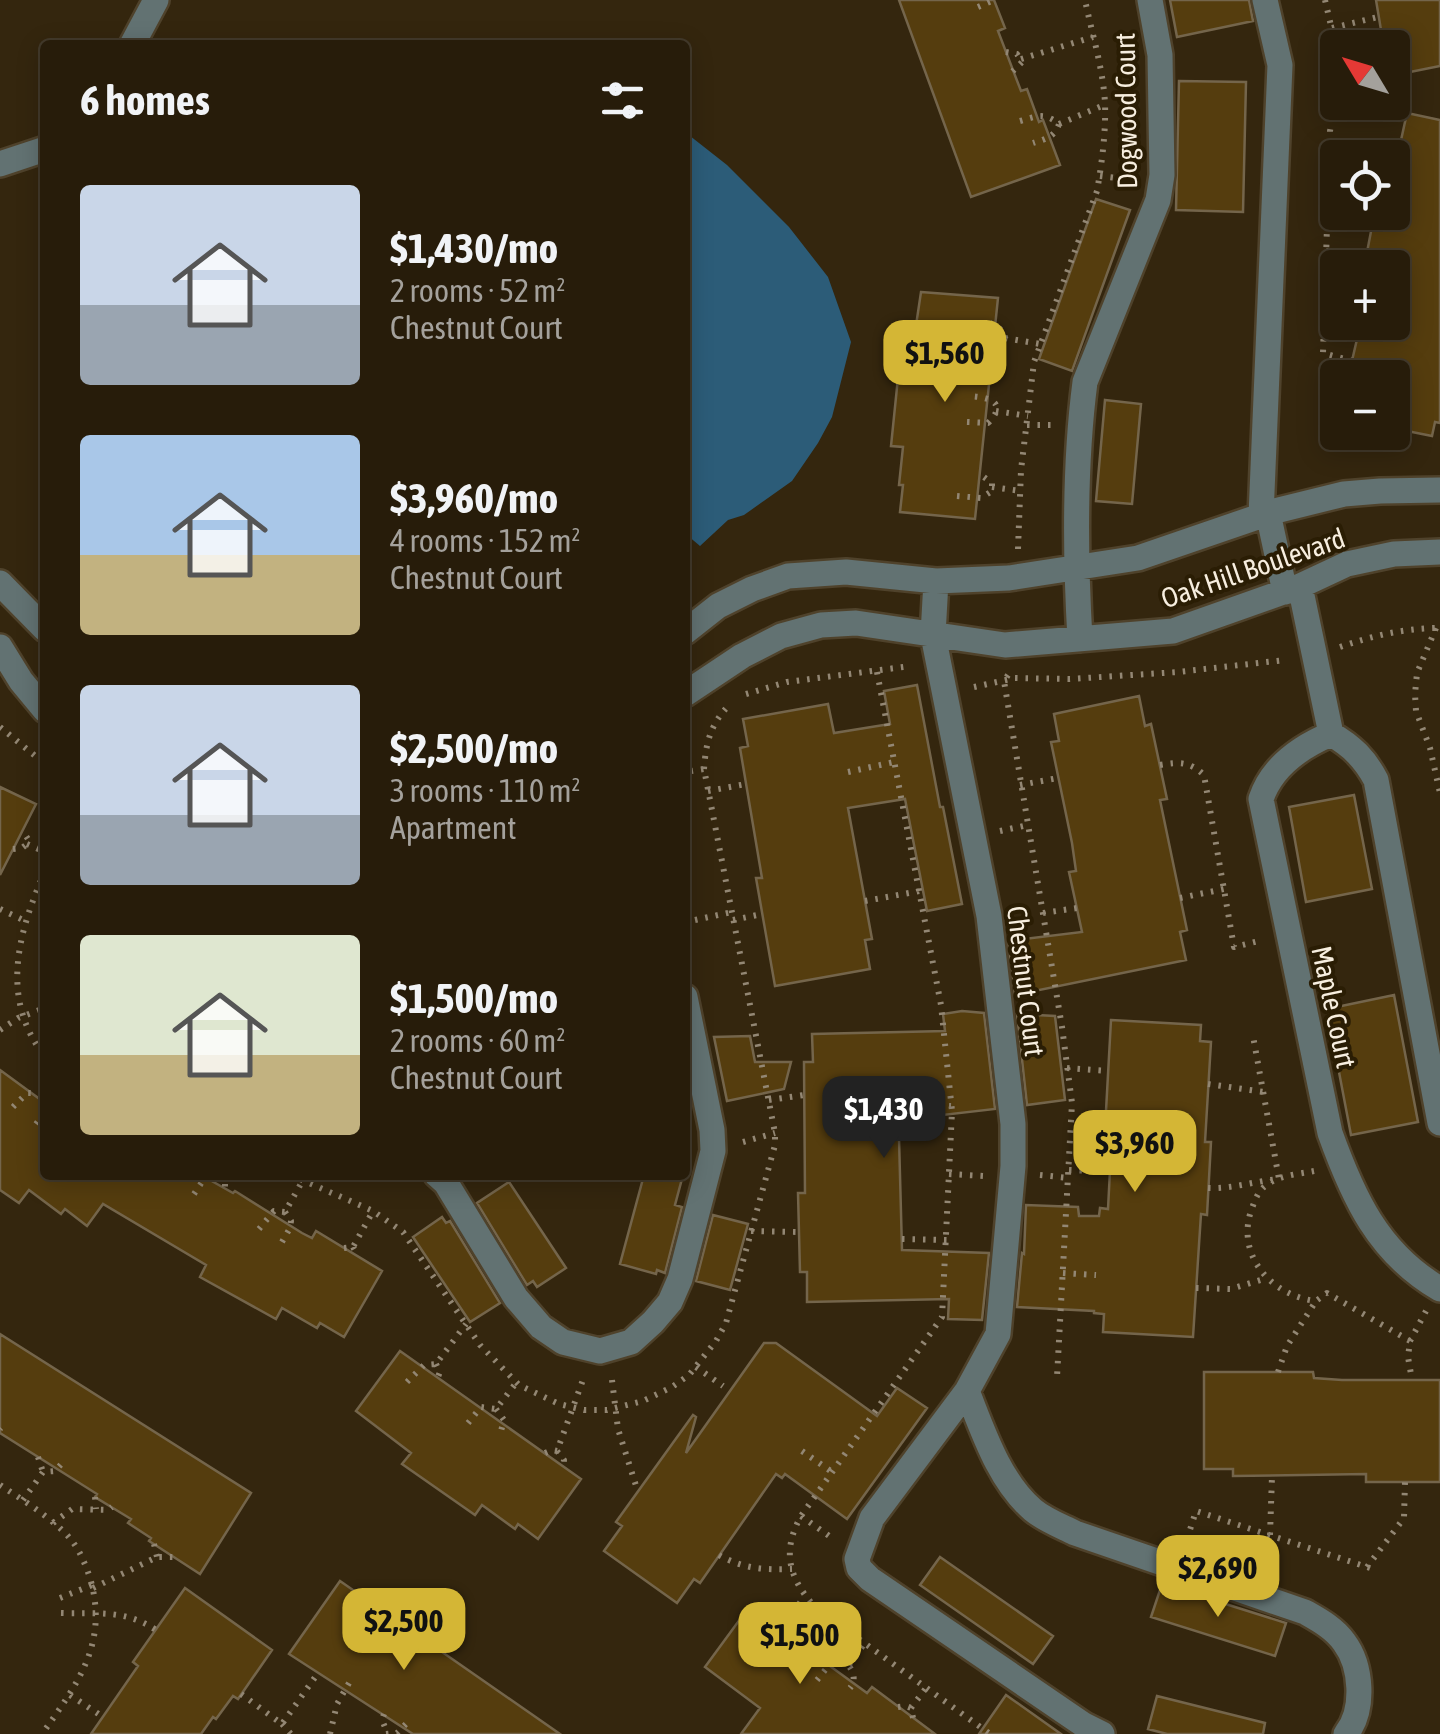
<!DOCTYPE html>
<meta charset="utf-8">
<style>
:root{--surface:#271c0a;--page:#2f2513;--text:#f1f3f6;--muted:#a4a19c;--line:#433a2b;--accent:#d4b635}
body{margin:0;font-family:"Asap Condensed",sans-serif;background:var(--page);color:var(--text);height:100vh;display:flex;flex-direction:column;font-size:38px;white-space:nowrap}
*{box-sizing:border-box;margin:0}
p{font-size:32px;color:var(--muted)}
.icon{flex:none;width:55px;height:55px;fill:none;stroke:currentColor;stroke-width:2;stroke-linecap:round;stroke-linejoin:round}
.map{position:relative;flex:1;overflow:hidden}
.details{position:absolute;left:40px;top:40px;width:650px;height:1140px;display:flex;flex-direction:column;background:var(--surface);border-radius:10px;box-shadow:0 5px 25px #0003,0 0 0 2px var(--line)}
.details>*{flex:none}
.needle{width:65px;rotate:308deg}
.fabs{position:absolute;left:1320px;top:30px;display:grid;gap:20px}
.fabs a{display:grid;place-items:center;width:90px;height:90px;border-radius:10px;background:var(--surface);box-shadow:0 5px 25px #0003,0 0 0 2px var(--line);font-size:50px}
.price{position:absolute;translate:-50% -85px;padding:0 22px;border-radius:20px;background:var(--accent);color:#111;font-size:32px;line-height:65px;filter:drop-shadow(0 2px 5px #0008)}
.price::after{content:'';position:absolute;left:50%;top:60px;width:30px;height:22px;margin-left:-15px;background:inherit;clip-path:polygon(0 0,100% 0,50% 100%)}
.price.current{background:#222;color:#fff}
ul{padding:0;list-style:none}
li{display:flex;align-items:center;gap:30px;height:250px;padding:0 40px}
li span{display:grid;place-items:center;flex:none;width:280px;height:200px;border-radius:10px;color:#555}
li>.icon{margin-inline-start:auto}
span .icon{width:120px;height:120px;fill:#fffc;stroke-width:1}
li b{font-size:42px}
h2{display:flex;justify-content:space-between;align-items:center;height:120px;padding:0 40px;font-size:42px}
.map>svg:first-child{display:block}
.water{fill:#2c5c78}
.building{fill:#553d0e;stroke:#74654b;stroke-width:2.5}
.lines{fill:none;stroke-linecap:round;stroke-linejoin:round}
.street-casing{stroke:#4f422b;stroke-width:30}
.path{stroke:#938774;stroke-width:6;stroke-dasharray:2.5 8;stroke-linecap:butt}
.street{stroke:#627272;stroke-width:25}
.labels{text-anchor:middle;stroke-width:8;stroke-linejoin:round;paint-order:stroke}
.street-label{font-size:28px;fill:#f7eedf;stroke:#2a1d04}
</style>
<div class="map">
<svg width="1440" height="1734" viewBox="0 0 1440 1734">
<rect width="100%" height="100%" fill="#34260e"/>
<path class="water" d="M 685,132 L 727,165 L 789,227 L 828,277 L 851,342 L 832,417 L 818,443 L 792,481 L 744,515 L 728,520 L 700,546 L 687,535 L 692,517 L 692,506 L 685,500 Z"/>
<path class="building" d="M 899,0 L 994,0 L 1005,28 L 998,31 L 1021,91 L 1027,89 L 1039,122 L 1043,120 L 1060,165 L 971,197 Z
M 1170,0 L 1249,0 L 1253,21 L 1177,37 Z
M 1376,0 L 1440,0 L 1440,66 L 1400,74 L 1397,57 L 1392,58 L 1392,48 L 1384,48 Z
M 1179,81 L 1246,82 L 1243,212 L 1176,210 Z
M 1407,113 L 1440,120 L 1440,423 L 1435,422 L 1432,436 L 1392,428 L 1392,378 L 1348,378 L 1361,322 L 1392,322 L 1392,268 L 1364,268 L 1373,221 L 1386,224 L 1388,212 L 1392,212 L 1392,181 Z
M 1096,199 L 1130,210 L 1072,371 L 1039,359 Z
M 921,292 L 998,298 L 975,519 L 900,512 L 903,485 L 899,485 L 903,447 L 891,446 L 900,358 L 911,359 Z
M 1105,400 L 1141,404 L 1132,504 L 1096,501 Z
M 917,685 L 940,807 L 943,807 L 962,904 L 927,911 L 905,799 L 848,808 L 872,939 L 865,940 L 870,969 L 775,986 L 756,878 L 762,878 L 740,748 L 748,746 L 743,719 L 828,704 L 834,733 L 890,724 L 884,691 Z
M 1139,696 L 1145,726 L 1151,724 L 1167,799 L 1160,800 L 1187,930 L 1180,932 L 1186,960 L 1015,995 L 1008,941 L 1082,932 L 1069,872 L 1076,871 L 1072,843 L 1051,742 L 1059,741 L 1054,714 Z
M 0,787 L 36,804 L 0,875 Z
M 1354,795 L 1372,889 L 1306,902 L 1289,807 Z
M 1394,995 L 1418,1122 L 1351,1135 L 1327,1009 Z
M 962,1011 L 984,1013 L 995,1109 L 907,1119 L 907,1138 L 899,1138 L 902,1250 L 989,1253 L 982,1320 L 948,1319 L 949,1299 L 807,1302 L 807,1272 L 800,1272 L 798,1193 L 805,1193 L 804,1062 L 813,1062 L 812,1034 L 945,1031 L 943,1014 Z
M 1017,1014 L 1055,1016 L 1065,1100 L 1027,1105 Z
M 1111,1020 L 1201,1025 L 1200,1041 L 1211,1042 L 1205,1142 L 1211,1142 L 1207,1215 L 1201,1214 L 1193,1337 L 1103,1332 L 1104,1314 L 1094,1313 L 1094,1311 L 1017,1307 L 1022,1253 L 1024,1254 L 1026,1205 L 1078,1207 L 1079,1216 L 1099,1216 L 1100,1208 L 1108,1209 L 1113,1112 L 1106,1111 Z
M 750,1036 L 755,1062 L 791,1062 L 784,1089 L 727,1101 L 714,1037 Z
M 0,1070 L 45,1103 L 45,1175 L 201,1175 L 233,1193 L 235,1191 L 302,1233 L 312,1238 L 316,1231 L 382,1271 L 344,1337 L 320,1323 L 317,1328 L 282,1308 L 276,1319 L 200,1277 L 206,1265 L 103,1204 L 87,1226 L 65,1209 L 61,1214 L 29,1190 L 19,1203 L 0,1190 Z
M 644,1175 L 683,1175 L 675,1205 L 682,1207 L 665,1273 L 657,1270 L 656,1274 L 620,1264 Z
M 509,1182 L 566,1268 L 537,1287 L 533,1281 L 527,1285 L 477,1203 Z
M 713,1215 L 748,1224 L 730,1290 L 696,1281 Z
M 442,1217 L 446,1223 L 450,1221 L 500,1303 L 470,1322 L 413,1237 Z
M 0,1334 L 251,1493 L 200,1574 L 149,1541 L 151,1538 L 128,1523 L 131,1519 L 95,1497 L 97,1494 L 0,1433 Z
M 764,1343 L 776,1343 L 877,1416 L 897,1388 L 927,1408 L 847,1519 L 785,1474 L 782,1478 L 776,1474 L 700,1583 L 694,1579 L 677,1603 L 604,1551 L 622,1526 L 616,1522 L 693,1415 L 696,1417 L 686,1453 Z
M 400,1351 L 581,1479 L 538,1539 L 518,1524 L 515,1529 L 482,1505 L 475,1515 L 402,1464 L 411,1453 L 356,1411 Z
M 1204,1372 L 1313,1372 L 1314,1378 L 1342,1380 L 1440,1380 L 1440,1482 L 1366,1482 L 1366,1474 L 1233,1476 L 1233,1469 L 1204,1469 Z
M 940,1557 L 1053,1636 L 1033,1664 L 920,1585 Z
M 340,1581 L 560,1734 L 413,1734 L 289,1654 Z
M 1162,1584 L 1286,1623 L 1275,1656 L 1151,1617 Z
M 185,1588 L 272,1650 L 238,1699 L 233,1696 L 216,1719 L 213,1717 L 201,1734 L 91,1734 L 138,1666 L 133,1662 Z
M 749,1607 L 867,1693 L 872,1687 L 935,1734 L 741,1734 L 760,1708 L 705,1667 Z
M 1006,1695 L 1061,1734 L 979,1734 Z
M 1157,1696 L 1265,1723 L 1263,1734 L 1167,1734 L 1148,1729 Z"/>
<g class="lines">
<defs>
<path id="street" d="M 132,45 L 156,0
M 0,164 L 45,149
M 1268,513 L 1285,592
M 1261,516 L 1280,65 L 1265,0
M 936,581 L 933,635 L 989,916 L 1013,1124 L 1013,1166 L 998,1334 L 967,1391 L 872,1518 L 857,1559 L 859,1568 L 870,1579 L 1084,1725 L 1102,1734
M 0,583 L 45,629
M 1300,586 L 1331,734 C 1352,746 1365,759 1376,780 L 1440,1123
M 685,632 L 718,606 L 752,589 L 788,576 L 846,572 L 936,581 L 1009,578 L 1138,558 L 1275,511 L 1344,494 L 1380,491 L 1440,490
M 1080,639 C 1075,554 1074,467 1085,382 L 1158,200 L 1162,175 L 1160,55 L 1150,0
M 0,647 L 21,681 L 45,710
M 685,694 L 742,656 L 781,636 L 821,625 L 856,623 L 1005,645 L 1173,631 L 1300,586 L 1347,564 L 1394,554 L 1440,552
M 1331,734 C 1300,747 1272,766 1261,799 L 1330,1133 C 1353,1197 1378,1253 1440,1289
M 437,1175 L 446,1183 L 516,1298 L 541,1327 L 563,1342 L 600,1351 L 631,1342 L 653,1322 L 670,1302 L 680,1279 L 713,1151 L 712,1130 L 685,997
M 967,1391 C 983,1431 999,1481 1033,1510 C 1045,1520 1061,1526 1075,1533 L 1305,1612 C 1319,1620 1334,1628 1344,1642 C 1362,1666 1365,1710 1346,1734"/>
</defs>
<use href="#street" class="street-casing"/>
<path class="path" d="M 1325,0 L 1338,56
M 978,7 L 994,0
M 1332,28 L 1378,17
M 1006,52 L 1017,54 L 1022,62 L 1010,74
M 1021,59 L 1093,37
M 1338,88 L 1330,131 L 1323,353 L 1352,361
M 1020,121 C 1038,116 1044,112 1059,124 C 1055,137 1045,139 1033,143
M 1059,124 L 1104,105
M 1329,149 L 1367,158
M 1392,163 L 1396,164
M 1100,176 L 1133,180
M 1326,251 L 1365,261
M 990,323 L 997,326 L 1006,335 L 1001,345 L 992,349
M 1005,338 L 1040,344
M 996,411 L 1028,416
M 967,422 L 988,423 C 1009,402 988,397 969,396
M 1027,425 L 1051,425
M 992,487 L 1021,491
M 957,496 L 981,498 L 992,491 L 992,483 L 981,475
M 1018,549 L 1021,470 L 1034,362 L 1097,191 C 1102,163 1106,131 1105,103 C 1103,68 1092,34 1085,0
M 1436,628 L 1417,673 L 1415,694 L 1416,711 L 1430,748 L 1440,793
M 1340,647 C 1372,636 1401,629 1435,628
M 877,672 L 941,1005 L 952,1111 L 942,1317 L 801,1516 C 781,1552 789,1579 816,1608 L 990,1734
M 1008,675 L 1004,681 L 1062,1027 L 1072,1103 L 1057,1377
M 974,687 L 1015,678 L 1070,679 L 1178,672 L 1285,660
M 746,694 L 787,682 L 911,666
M 0,727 L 45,764
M 1160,765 C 1179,762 1189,761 1204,775 L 1234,947 L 1263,940
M 704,769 C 706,741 711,723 731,703
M 848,772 L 894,762
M 1020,785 L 1058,778
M 708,791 L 746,784
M 1000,831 L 1028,825
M 27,844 L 45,852
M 13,849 L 22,848 L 27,844 L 28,839 L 22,830
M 45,871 C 17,935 0,999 45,1057
M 1180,898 L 1224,889
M 865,901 L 920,891
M 0,909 L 23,920
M 1043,913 L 1077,908
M 695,920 L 732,912
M 733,920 L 762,914
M 0,1030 L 18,1018 L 45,1008
M 1067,1068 L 1108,1071
M 1208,1084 L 1264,1092
M 769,1100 L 804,1095
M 907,1104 L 951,1106
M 13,1107 L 27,1093 L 42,1093 L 45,1089
M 36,1124 L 45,1112
M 743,1142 L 775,1133
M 1069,1170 L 1111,1172
M 1314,1171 C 1299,1174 1281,1175 1268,1184 C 1258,1190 1255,1200 1251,1211 C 1236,1256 1272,1296 1316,1301 L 1327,1293 L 1410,1341 L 1408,1357 L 1412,1380
M 949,1174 L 983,1176
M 221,1175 L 225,1180 L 225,1188
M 291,1175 L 373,1211 L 403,1232 L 480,1345 L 519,1385 L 559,1404 L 584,1410 L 607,1410 L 643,1401 L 672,1387 L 689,1375 L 716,1341 L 726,1323 L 775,1145 L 775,1133 L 704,769 L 685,772
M 1040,1175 L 1069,1178
M 1208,1188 C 1232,1189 1255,1181 1279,1179 L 1253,1036
M 194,1194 L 204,1179 L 214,1175
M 259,1229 L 274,1211 L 285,1212 L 303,1180
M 751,1231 L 799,1232
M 902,1239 L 947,1240
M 282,1242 L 290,1228 L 291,1221 L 285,1212
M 353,1247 L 358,1256
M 344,1248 L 353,1247 L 373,1211
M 1063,1273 L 1096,1275
M 1196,1288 L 1231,1289 L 1267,1278
M 1410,1341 L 1426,1311
M 436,1364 L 440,1372 L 437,1379
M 696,1367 L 723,1386
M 1278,1372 L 1287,1346 L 1316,1301
M 612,1380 L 618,1429 L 638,1492
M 407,1382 L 424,1365 L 436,1364 L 466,1324
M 496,1409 L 504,1420 L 501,1431
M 468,1423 L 481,1407 L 496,1409 L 516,1383
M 0,1429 L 1,1428
M 557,1451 L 564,1460 L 563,1466
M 802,1451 L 832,1472
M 545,1453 L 552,1450 L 557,1451 L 584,1377
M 38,1457 L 43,1472
M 0,1485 C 21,1499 44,1513 63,1531 C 77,1544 84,1560 90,1578 C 109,1643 78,1683 42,1734
M 95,1497 L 96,1509
M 23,1500 L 43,1472 L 55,1471 L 64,1461
M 801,1516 L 832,1538
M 53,1523 L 72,1509 L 108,1510 L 112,1507
M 1270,1535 L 1272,1476
M 1187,1539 L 1196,1511 L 1373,1569
M 154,1544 L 157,1557
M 719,1555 C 743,1569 765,1570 792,1569
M 1367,1567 L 1404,1518 L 1405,1482
M 93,1588 L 157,1557 L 175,1557
M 60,1598 L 92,1585
M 61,1613 C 96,1614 125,1609 156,1630
M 786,1621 L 805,1596
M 756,1637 C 764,1627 781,1609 790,1628 L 787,1636
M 849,1665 L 864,1644
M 817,1680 L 830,1664 L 846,1663 C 853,1669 857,1680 850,1688
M 241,1694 L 282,1724 L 318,1673
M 70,1695 L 103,1717
M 898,1707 L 906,1706 L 911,1708 L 913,1718
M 911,1708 L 926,1688
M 384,1714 L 382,1720 L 387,1732
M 282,1724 L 291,1734
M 330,1734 L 337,1704 L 349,1683
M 386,1734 L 397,1733 L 410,1720"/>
<use href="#street" class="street"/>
</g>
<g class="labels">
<g class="street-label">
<text transform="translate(1126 111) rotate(-91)" y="10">Dogwood Court</text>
<text transform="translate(1253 568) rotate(-19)" y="10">Oak Hill Boulevard</text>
<text transform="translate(1026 981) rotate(83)" y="10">Chestnut Court</text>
<text transform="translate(1334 1007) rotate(78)" y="10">Maple Court</text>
</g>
</g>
</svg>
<div class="fabs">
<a><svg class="needle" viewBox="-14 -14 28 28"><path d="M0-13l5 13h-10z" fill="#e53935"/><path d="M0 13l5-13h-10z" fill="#a4a19c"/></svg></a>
<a><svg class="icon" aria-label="locate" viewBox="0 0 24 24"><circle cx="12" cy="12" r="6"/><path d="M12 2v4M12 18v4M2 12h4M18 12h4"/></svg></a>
<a>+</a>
<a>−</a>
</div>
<b class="price" style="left:945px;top:405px">$1,560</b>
<b class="price current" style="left:884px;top:1161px">$1,430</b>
<b class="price" style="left:1135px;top:1195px">$3,960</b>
<b class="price" style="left:1218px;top:1620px">$2,690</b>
<b class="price" style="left:404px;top:1673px">$2,500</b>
<b class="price" style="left:800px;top:1687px">$1,500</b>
<section class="details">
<h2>6 homes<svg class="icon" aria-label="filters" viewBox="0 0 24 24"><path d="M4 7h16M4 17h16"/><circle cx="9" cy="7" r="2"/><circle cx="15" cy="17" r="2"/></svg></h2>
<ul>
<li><span style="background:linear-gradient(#c9d6e8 60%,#9aa5b1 0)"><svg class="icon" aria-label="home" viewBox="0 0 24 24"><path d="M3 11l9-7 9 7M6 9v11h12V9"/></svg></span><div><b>$1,430/mo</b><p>2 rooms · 52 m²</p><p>Chestnut Court</p></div></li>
<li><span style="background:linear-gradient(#a9c7e8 60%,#c2b280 0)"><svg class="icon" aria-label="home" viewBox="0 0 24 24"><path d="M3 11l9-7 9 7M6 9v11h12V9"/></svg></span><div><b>$3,960/mo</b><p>4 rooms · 152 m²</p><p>Chestnut Court</p></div></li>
<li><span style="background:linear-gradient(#c9d6e8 65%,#9aa5b1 0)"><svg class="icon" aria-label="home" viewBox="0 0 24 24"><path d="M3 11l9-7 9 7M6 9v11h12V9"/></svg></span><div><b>$2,500/mo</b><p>3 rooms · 110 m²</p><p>Apartment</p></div></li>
<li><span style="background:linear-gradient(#dfe7d0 60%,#c2b280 0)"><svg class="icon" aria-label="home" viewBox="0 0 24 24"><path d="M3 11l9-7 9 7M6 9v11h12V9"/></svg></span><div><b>$1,500/mo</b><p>2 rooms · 60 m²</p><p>Chestnut Court</p></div></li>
</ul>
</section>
</div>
